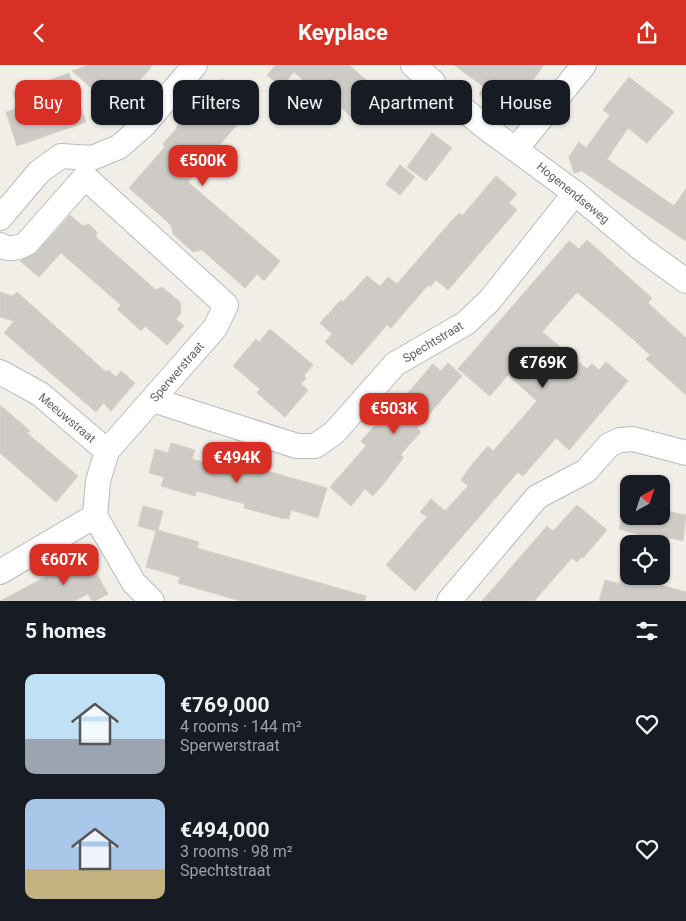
<!DOCTYPE html>
<meta charset="utf-8">
<style>
:root{--surface:#171b24;--page:#242831;--text:#f1f3f6;--muted:#9ea1a6;--accent:#d93025}
body{margin:0;font-family:Roboto,sans-serif;background:var(--page);color:var(--text);height:100vh;display:flex;flex-direction:column;font-size:19px;white-space:nowrap}
*{box-sizing:border-box;margin:0}
p{font-size:16px;color:var(--muted)}
.icon{flex:none;width:28px;height:28px;fill:none;stroke:currentColor;stroke-width:2;stroke-linecap:round;stroke-linejoin:round}
.map{position:relative;height:536px;overflow:hidden}
.drawer{display:flex;flex-direction:column;background:var(--surface);flex:1}
.drawer>*{flex:none}
.guide{position:absolute;left:15px;top:15px;width:656px;height:45px;display:flex;gap:10px}
.needle{width:32px;rotate:40deg}
.buttons{position:absolute;left:620px;top:410px;display:grid;gap:10px}
.buttons a{display:grid;place-items:center;width:50px;height:50px;border-radius:10px;background:var(--surface);box-shadow:0 1px 4px #0004;font-size:25px}
.price{position:absolute;translate:-50% -42px;padding:0 11px;border-radius:10px;background:var(--accent);color:#fff;font-size:16px;line-height:32px;filter:drop-shadow(0 1px 2px #0008)}
.price::after{content:'';position:absolute;left:50%;top:30px;width:15px;height:11px;margin-left:-8px;background:inherit;clip-path:polygon(0 0,100% 0,50% 100%)}
.price.current{background:#222;color:#fff}
ul{padding:0;list-style:none}
li{display:flex;align-items:center;gap:15px;height:125px;padding:0 25px}
li span{display:grid;place-items:center;flex:none;width:140px;height:100px;border-radius:10px;color:#555}
li>.icon{margin-inline-start:auto}
span .icon{width:60px;height:60px;fill:#fffc;stroke-width:1}
li b{font-size:21px}
h2{display:flex;justify-content:space-between;align-items:center;height:60px;padding:0 25px;font-size:21px}
.tag{padding:0 18px;border-radius:10px;background:var(--surface);box-shadow:0 1px 4px #0004;font-size:18px;line-height:45px}
.tag.current{background:var(--accent);color:#fff}
header{display:flex;justify-content:space-between;align-items:center;height:65px;padding:0 25px;background:var(--accent);color:#fff;font-size:22px;font-weight:700}
.map>svg:first-child{display:block}
.building{fill:#cecbc6;stroke:#d6cfc4}
.lines{fill:none;stroke-linecap:round;stroke-linejoin:round}
.street-casing{stroke:#b7babe;stroke-width:26}
.street{stroke:#fff;stroke-width:24}
.labels{text-anchor:middle;stroke-width:4.5;stroke-linejoin:round;paint-order:stroke}
.street-label{font-size:12px;fill:#5e6368;stroke:#fff}
</style>
<header><svg class="icon" aria-label="back" viewBox="0 0 24 24"><path d="M15 5l-7 7 7 7"/></svg>Keyplace<svg class="icon" aria-label="share" viewBox="0 0 24 24"><path d="M12 15V3M7 8l5-5 5 5M5 13v7h14v-7"/></svg></header>
<div class="map">
<svg width="686" height="536" viewBox="0 0 686 536">
<rect width="100%" height="100%" fill="#f1eee7"/>
<path class="building" d="M 89,0 L 153,0 L 115,44 L 72,6 Z
M 276,0 L 349,0 L 366,15 L 357,26 L 367,35 L 352,53 L 342,43 L 333,45 L 326,38 L 326,35 L 294,7 L 281,22 L 267,10 Z
M 454,0 L 544,0 L 513,42 L 509,39 L 500,51 L 487,43 L 486,35 L 479,29 L 484,22 Z
M 69,8 L 86,57 L 17,81 L 6,47 L 19,43 L 13,28 Z
M 629,12 L 674,47 L 647,78 L 628,63 L 607,94 L 674,141 L 686,124 L 686,176 L 582,106 L 574,108 L 569,92 L 579,77 L 586,83 L 610,50 L 603,45 Z
M 223,14 L 253,41 L 188,117 L 280,196 L 264,216 L 257,209 L 245,223 L 202,185 L 193,187 L 173,169 L 171,160 L 129,123 L 165,82 L 163,79 L 176,64 L 183,49 L 193,37 Z
M 432,68 L 452,83 L 426,116 L 407,102 Z
M 400,100 L 415,112 L 400,130 L 386,119 Z
M 496,111 L 517,129 L 509,138 L 517,145 L 448,225 L 436,215 L 430,222 L 428,220 L 391,263 L 387,260 L 352,300 L 325,277 L 332,269 L 320,258 L 341,235 L 343,237 L 367,211 L 380,221 L 388,212 L 397,219 L 453,154 L 460,148 L 462,151 Z
M 70,150 L 83,161 L 89,159 L 97,167 L 96,172 L 156,225 L 162,222 L 180,237 L 181,249 L 176,254 L 184,261 L 167,280 L 145,261 L 141,266 L 117,244 L 121,240 L 61,188 L 39,212 L 20,196 L 37,187 Z
M 587,175 L 652,233 L 648,238 L 686,273 L 686,330 L 646,294 L 650,290 L 633,274 L 577,227 L 542,267 L 587,304 L 592,299 L 599,305 L 606,297 L 628,316 L 569,385 L 556,373 L 523,411 L 518,407 L 415,526 L 386,500 L 427,452 L 420,447 L 431,434 L 445,446 L 468,421 L 461,415 L 469,403 L 488,381 L 493,386 L 537,336 L 508,310 L 490,331 L 458,304 L 569,176 L 579,184 Z
M 0,227 L 13,231 L 17,227 L 106,307 L 108,305 L 116,312 L 121,306 L 135,318 L 111,346 L 103,338 L 96,347 L 4,268 L 14,256 L 0,252 Z
M 270,264 L 313,300 L 304,311 L 306,313 L 301,319 L 308,325 L 285,352 L 257,328 L 260,324 L 233,301 L 256,274 L 259,277 Z
M 448,298 L 462,311 L 417,363 L 421,367 L 401,389 L 403,393 L 385,417 L 373,431 L 365,424 L 351,441 L 330,422 L 366,381 L 361,376 L 385,349 L 388,351 L 433,299 L 441,306 Z
M 0,340 L 30,366 L 27,368 L 78,411 L 56,437 L 0,388 Z
M 171,378 L 195,385 L 192,394 L 225,403 L 228,395 L 327,423 L 318,453 L 291,445 L 289,454 L 285,453 L 285,454 L 244,443 L 245,439 L 197,426 L 195,431 L 161,421 L 164,412 L 149,408 L 155,384 L 168,388 Z
M 577,440 L 607,465 L 583,493 L 581,492 L 577,497 L 572,493 L 534,536 L 482,536 L 547,461 L 553,466 Z
M 143,441 L 163,446 L 158,465 L 199,477 L 197,483 L 366,531 L 365,536 L 241,536 L 178,518 L 180,512 L 146,502 L 156,466 L 138,461 Z
M 625,441 L 629,442 L 629,451 L 661,452 L 661,445 L 686,450 L 683,476 L 670,473 L 668,478 L 619,464 Z
M 78,495 L 82,502 L 90,497 L 108,529 L 95,536 L 92,536 L 88,529 L 74,536 L 0,536 Z
M 621,513 L 634,516 L 635,513 L 686,527 L 686,536 L 599,536 L 605,515 L 620,519 Z"/>
<g class="lines">
<defs>
<path id="street" d="M 413,0 L 433,17
M 460,41 L 481,59 L 575,128 L 643,185 L 686,216
M 516,84 L 584,0
M 0,153 L 39,107 L 61,91 L 92,93 L 119,82 L 144,60 L 195,0
M 0,180 C 9,186 18,183 27,178 L 85,112 L 226,240 L 215,263 L 107,386 L 98,416 L 95,451 L 134,518 L 152,536
M 0,307 L 40,329 L 107,386
M 153,335 L 297,381 L 315,381 L 334,368 L 395,299 L 466,258 L 490,235 L 575,128
M 0,507 L 95,451
M 449,536 L 537,432 L 586,406 L 609,380 L 620,375 L 633,374 L 686,388"/>
</defs>
<use href="#street" class="street-casing"/>
<use href="#street" class="street"/>
</g>
<g class="labels">
<g class="street-label">
<text transform="translate(573 128) rotate(39)" y="4">Hogenendseweg</text>
<text transform="translate(433 277) rotate(-31)" y="4">Spechtstraat</text>
<text transform="translate(177 307) rotate(-49)" y="4">Sperwerstraat</text>
<text transform="translate(67 353) rotate(40)" y="4">Meeuwstraat</text>
</g>
</g>
</svg>
<div class="buttons">
<a><svg class="needle" viewBox="-14 -14 28 28"><path d="M0-13l5 13h-10z" fill="#e53935"/><path d="M0 13l5-13h-10z" fill="#9ea1a6"/></svg></a>
<a><svg class="icon" aria-label="locate" viewBox="0 0 24 24"><circle cx="12" cy="12" r="6"/><path d="M12 2v4M12 18v4M2 12h4M18 12h4"/></svg></a>
</div>
<b class="price" style="left:203px;top:122px">€500K</b>
<b class="price current" style="left:543px;top:324px">€769K</b>
<b class="price" style="left:394px;top:370px">€503K</b>
<b class="price" style="left:237px;top:419px">€494K</b>
<b class="price" style="left:64px;top:521px">€607K</b>
<div class="guide">
<a class="tag current">Buy</a>
<a class="tag">Rent</a>
<a class="tag">Filters</a>
<a class="tag">New</a>
<a class="tag">Apartment</a>
<a class="tag">House</a>
</div>
</div>
<section class="drawer">
<h2>5 homes<svg class="icon" aria-label="filters" viewBox="0 0 24 24"><path d="M4 7h16M4 17h16"/><circle cx="9" cy="7" r="2"/><circle cx="15" cy="17" r="2"/></svg></h2>
<ul>
<li><span style="background:linear-gradient(#bfe0f5 65%,#9aa5b1 0)"><svg class="icon" aria-label="home" viewBox="0 0 24 24"><path d="M3 11l9-7 9 7M6 9v11h12V9"/></svg></span><div><b>€769,000</b><p>4 rooms · 144 m²</p><p>Sperwerstraat</p></div><svg class="icon" aria-label="heart" viewBox="0 0 24 24"><path d="M12 20l-8-8c-3-5 5-10 8-4 3-6 11-1 8 4z"/></svg></li>
<li><span style="background:linear-gradient(#a9c7e8 70%,#c2b280 0)"><svg class="icon" aria-label="home" viewBox="0 0 24 24"><path d="M3 11l9-7 9 7M6 9v11h12V9"/></svg></span><div><b>€494,000</b><p>3 rooms · 98 m²</p><p>Spechtstraat</p></div><svg class="icon" aria-label="heart" viewBox="0 0 24 24"><path d="M12 20l-8-8c-3-5 5-10 8-4 3-6 11-1 8 4z"/></svg></li>
</ul>
</section>
